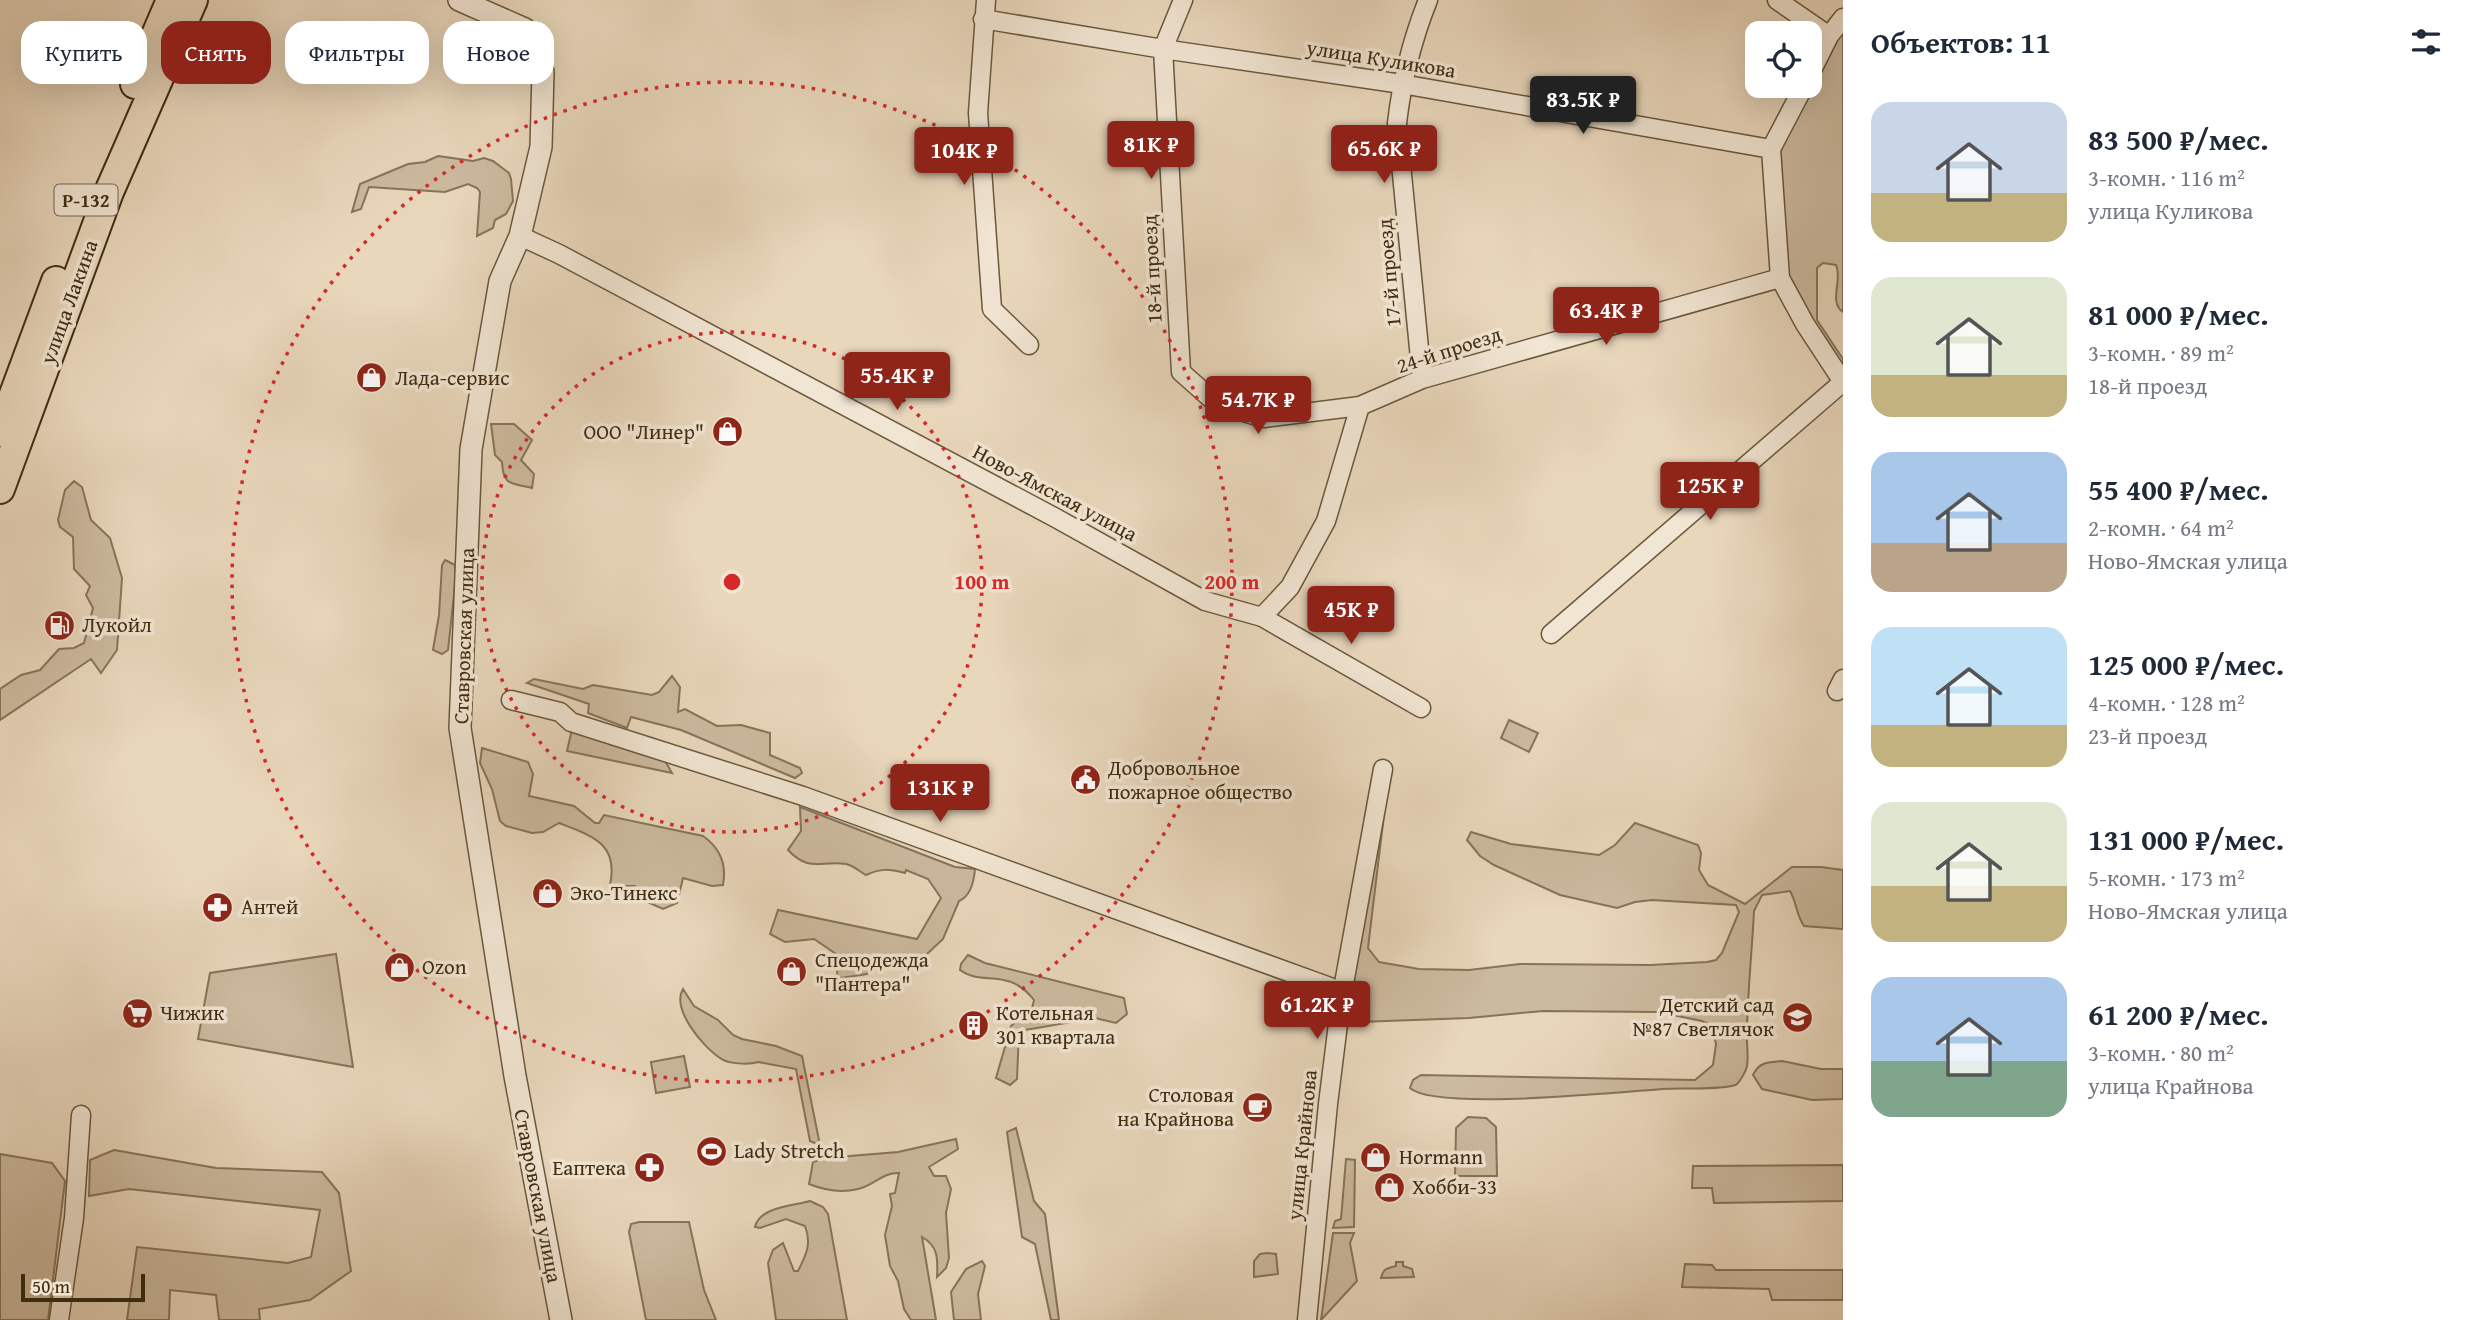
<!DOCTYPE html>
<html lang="ru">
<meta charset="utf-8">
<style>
:root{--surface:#fff;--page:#f6f6f7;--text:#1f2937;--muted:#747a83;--accent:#8f2418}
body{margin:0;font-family:"Gentium Book Plus",serif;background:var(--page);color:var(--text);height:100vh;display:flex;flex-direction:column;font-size:26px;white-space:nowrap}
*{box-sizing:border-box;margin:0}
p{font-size:23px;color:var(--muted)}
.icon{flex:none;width:38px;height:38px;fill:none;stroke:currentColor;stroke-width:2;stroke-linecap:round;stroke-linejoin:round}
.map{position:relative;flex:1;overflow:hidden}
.drawer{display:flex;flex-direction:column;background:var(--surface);width:630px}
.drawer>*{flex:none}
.guide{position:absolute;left:21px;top:21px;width:665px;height:63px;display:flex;gap:14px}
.buttons{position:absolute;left:1745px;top:21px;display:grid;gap:14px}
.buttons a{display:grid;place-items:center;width:77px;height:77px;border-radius:14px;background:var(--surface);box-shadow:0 7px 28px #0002;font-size:35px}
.scale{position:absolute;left:21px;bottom:18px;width:124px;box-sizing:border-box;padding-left:7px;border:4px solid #402d10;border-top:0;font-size:19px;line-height:24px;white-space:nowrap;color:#402d10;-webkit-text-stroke:5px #f1e5d3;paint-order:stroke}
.price{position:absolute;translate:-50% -60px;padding:0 16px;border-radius:7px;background:var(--accent);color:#fff;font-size:23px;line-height:46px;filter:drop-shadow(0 2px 4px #0008)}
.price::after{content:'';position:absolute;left:50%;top:42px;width:21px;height:16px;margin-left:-10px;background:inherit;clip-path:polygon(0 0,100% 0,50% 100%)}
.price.on{background:#222;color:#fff}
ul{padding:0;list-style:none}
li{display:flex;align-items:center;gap:21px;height:175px;padding:0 28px}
li span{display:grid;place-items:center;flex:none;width:196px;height:140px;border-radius:21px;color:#555}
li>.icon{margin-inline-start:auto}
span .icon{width:84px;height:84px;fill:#fffc;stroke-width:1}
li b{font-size:30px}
h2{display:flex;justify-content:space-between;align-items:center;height:84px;padding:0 28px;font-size:30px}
.pill{padding:0 24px;border-radius:21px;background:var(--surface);box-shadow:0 7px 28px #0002;font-size:24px;line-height:63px}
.pill.on{background:var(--accent);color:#fff}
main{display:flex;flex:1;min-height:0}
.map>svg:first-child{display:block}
.green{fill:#ccba9f;stroke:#867458;stroke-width:2}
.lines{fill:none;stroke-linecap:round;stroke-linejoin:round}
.minor-casing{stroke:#6a583b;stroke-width:21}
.tertiary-casing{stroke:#6a583b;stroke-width:24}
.trunk-casing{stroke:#402d10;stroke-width:32}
.minor{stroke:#f1e5d3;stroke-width:18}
.tertiary{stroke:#f1e5d3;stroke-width:21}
.trunk{stroke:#e9d7bc;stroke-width:28}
.ring{fill:none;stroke:#d62828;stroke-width:3.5;stroke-dasharray:3.5 7}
.labels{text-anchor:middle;stroke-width:7;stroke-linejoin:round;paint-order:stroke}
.shield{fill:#f1e5d3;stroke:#75644a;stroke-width:2}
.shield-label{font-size:19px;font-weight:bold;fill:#402d10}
.street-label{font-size:21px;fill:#402d10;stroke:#f1e5d3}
.poi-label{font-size:21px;fill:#402d10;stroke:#f1e5d3;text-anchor:start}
.centre{fill:#d62828;stroke:#f1e5d3;stroke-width:3.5}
.ring-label{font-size:21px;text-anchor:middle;font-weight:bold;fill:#d62828;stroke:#f1e5d3;stroke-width:7;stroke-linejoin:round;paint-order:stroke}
</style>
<main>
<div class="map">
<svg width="1843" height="1320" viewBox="0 0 1843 1320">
<rect width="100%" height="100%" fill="#e9d7bc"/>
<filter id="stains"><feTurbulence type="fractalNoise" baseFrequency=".00286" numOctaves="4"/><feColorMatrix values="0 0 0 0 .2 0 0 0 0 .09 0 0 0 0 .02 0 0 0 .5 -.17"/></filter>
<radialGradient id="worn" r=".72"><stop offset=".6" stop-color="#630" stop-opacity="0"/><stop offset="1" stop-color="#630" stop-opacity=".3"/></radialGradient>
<path class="green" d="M 1843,31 L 1843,312 C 1828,302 1843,280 1836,265 L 1823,263 L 1817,268 L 1817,320 L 1843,359 L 1843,373 L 1788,278 L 1777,160 L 1810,82 Z
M 438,156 L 473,161 L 484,158 L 493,161 L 509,173 L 511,179 L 513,201 L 506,214 L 495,220 L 493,228 L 477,236 L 480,192 L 477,188 L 468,184 L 445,192 L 369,187 L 361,209 L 352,212 L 360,184 L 408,164 L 425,162 Z
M 491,424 L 514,424 L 532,440 L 521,460 L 534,474 L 532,488 C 511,483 503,486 502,462 L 495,455 Z
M 74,481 L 82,487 L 91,520 L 110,538 L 122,578 L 117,650 L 101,673 L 91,659 L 0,720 L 0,689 L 21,675 L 40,670 L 59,649 L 74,648 L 84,643 L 93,608 L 86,595 L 90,586 L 74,569 L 73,537 L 60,527 L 58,520 L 65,490 Z
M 445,560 L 455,565 L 456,576 L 448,650 L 442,654 L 433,650 L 439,615 L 442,565 Z
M 672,676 L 680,687 L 678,712 L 685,709 L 717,726 L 741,725 L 770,733 L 770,755 L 800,768 L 802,773 L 795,778 L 681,730 L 631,717 L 627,728 L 588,713 L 589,704 L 527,683 L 534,679 L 583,689 L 593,685 L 652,695 L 659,692 Z
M 1509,720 L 1538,733 L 1529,752 L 1501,738 Z
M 573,725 L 665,761 L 672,773 L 567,751 Z
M 482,748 L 528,762 L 533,774 L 529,796 L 574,806 L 595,823 L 599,823 L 604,815 L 703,836 C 720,848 727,864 723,885 L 712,886 L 683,878 L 677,903 L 663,909 L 645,901 L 635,886 L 625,886 L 617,895 L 610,885 C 619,843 592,836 559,823 L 543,832 L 532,833 L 506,826 L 500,821 L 492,789 L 480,763 Z
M 1386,798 L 1368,948 L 1379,962 L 1419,969 L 1469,970 L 1520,964 L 1650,965 L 1707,962 L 1716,960 L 1722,953 L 1739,912 L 1736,905 L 1652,900 L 1635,902 L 1617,908 L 1560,895 L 1494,865 L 1480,856 L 1467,840 L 1471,832 L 1511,844 L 1599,855 L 1615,845 L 1635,823 L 1698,845 L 1701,853 L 1699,870 L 1708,885 L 1745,904 L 1792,867 L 1821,867 L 1843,870 L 1843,929 L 1804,926 C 1796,915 1797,903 1790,891 L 1762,895 L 1754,911 C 1752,950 1748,989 1747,1028 C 1746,1041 1749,1054 1747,1066 C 1746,1071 1741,1080 1737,1084 C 1730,1090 1676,1088 1663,1089 C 1620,1092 1435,1111 1410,1088 L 1413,1080 L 1421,1075 L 1695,1080 L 1713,1065 L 1716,1044 L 1712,1026 L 1702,1021 L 1658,1012 L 1543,1011 L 1469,1018 L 1359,1022 L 1351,1012 L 1348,1003 Z
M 800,807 L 955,867 L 975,869 C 974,881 971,896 959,901 L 943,939 L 911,969 L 902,969 L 891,962 L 875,964 L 867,974 L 841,978 L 837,974 L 839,956 L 814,939 L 785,942 L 770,934 L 778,910 L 917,939 L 941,898 L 928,879 L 906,870 L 905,873 C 889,869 881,868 866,875 C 860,872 853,865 846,864 C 820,860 810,873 788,850 L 801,831 Z
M 336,954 L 353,1067 L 198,1039 L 210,973 Z
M 968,955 L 985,963 L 1124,998 L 1127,1014 L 1116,1023 L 1095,1018 L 1019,1031 L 1017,1079 L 1010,1085 L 996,1078 L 1011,1026 L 1032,1009 L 1034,1000 C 1007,966 983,987 960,970 L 961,964 Z
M 683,989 L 694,1006 L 718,1020 L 733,1035 L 742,1039 L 776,1046 L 802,1056 L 819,1140 L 817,1144 L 810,1141 L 796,1069 L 758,1062 C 749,1065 727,1064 720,1058 C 703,1047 671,1009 683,989 Z
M 684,1056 L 690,1087 L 656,1093 L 651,1062 Z
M 1782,1061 L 1821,1069 L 1843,1069 L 1843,1099 L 1812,1100 L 1762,1089 L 1753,1075 C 1759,1062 1768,1062 1782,1061 Z
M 1468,1117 L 1486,1118 L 1496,1127 L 1497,1176 L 1455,1176 L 1456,1128 Z
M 1016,1128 L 1034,1201 L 1045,1214 L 1059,1320 L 1051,1320 L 1035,1244 L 1022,1237 L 1007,1132 Z
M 956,1139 L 958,1149 L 929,1167 L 934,1176 L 946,1176 L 951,1189 L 946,1213 L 949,1258 L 946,1268 L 937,1277 C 938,1258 938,1246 922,1237 L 936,1320 L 911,1320 L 904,1309 L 898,1281 L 890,1266 L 885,1235 L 892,1206 L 890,1194 L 895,1193 L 899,1173 C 883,1172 873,1186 858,1189 C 842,1193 824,1190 809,1184 L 813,1162 L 826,1158 L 898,1152 Z
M 114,1150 L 216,1168 L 322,1172 L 339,1193 L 351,1271 L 310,1300 L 259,1309 L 260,1320 L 219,1320 L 216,1295 L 170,1290 L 169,1320 L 127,1320 L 137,1247 L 288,1263 L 311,1257 L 320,1210 L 129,1189 L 89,1196 L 90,1160 Z
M 0,1154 L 52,1163 L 65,1181 L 48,1320 L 0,1320 Z
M 1346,1159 L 1355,1160 L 1354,1227 L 1333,1228 L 1335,1221 L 1341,1219 Z
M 1843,1165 L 1843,1201 L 1714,1203 L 1712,1188 L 1692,1188 L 1693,1166 Z
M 810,1201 L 823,1207 L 828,1214 L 847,1320 L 776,1320 L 768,1263 L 773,1250 L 783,1243 L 794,1271 L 798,1271 C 806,1255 812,1244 805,1226 L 786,1219 L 760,1228 L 755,1227 C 759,1207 793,1206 810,1201 Z
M 639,1222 L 689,1222 L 704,1290 L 716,1320 L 646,1320 L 629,1232 L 631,1224 Z
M 1333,1233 L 1354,1233 L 1350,1243 L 1357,1281 L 1321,1320 Z
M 1267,1253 L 1276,1254 L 1278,1274 L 1254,1277 L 1254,1261 L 1260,1254 Z
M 982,1261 L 985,1266 L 978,1294 L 981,1320 L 954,1320 L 951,1292 L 966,1269 Z
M 1396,1262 L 1403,1262 L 1403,1266 L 1412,1269 L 1414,1277 L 1381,1278 C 1383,1269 1387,1268 1396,1266 Z
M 1685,1264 L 1712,1265 L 1716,1270 L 1843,1270 L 1843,1300 L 1772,1300 L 1769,1289 L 1682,1287 Z"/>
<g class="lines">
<defs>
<path id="minor" d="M 986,0 L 978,113 L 992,309 L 1029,345
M 1183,0 L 1163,49 L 1181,372 L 1217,404 L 1264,418 L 1360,406 L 1422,379 L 1780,278
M 1777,0 L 1829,36
M 983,19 L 1163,49 L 1402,84 L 1771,149
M 1810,74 L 1829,36 L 1843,18
M 1804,86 L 1771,149 L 1780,278 L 1805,324 L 1843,382
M 520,236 L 559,254 L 1054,517 L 1205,601 L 1262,617 L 1421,708
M 1422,379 L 1397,123 C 1402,80 1412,40 1428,0
M 1262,617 L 1290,587 L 1326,521 L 1360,406
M 1551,634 L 1843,382
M 1837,691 L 1843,679
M 511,700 L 560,712 L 571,722 L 803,796 L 1330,987 L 1341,1000
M 59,1320 L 74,1218 L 81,1115
M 1307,1320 L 1328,1104 L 1341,1000 L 1383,769"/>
<path id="tertiary" d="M 459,0 L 525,29 L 537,48 L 543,72 L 541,147 L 520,236 L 500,281 L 471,449 L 460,728 L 515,1076 L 561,1320"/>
<path id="trunk" d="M 135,84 L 171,0
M 0,432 L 56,281
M 0,489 L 109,192 L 193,0"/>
</defs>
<use href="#minor" class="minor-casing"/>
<use href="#tertiary" class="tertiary-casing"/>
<use href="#trunk" class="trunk-casing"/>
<use href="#minor" class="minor"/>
<use href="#tertiary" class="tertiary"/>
<use href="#trunk" class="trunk"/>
</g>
<g class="ring">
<circle cx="732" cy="582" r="250"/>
<circle cx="732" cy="582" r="500"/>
</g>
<defs>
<symbol id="shop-disc" viewBox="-11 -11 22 22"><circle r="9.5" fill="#8f2418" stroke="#f1e5d3"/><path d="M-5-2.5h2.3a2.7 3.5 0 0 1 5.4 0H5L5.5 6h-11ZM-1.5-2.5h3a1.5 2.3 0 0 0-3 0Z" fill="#fff"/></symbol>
<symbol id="fuel-disc" viewBox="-11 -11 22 22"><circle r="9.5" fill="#8f2418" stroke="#f1e5d3"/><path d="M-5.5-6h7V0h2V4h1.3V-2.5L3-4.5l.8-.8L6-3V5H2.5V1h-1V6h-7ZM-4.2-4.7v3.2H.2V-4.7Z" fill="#fff"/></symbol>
<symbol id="civic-disc" viewBox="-11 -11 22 22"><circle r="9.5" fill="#8f2418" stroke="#f1e5d3"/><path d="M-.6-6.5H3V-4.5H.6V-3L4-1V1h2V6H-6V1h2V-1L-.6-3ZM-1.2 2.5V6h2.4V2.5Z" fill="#fff"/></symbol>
<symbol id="pharmacy-disc" viewBox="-11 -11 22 22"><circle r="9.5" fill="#8f2418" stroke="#f1e5d3"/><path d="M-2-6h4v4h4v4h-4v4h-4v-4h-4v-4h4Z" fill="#fff"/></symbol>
<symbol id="supermarket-disc" viewBox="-11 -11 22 22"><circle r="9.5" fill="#8f2418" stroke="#f1e5d3"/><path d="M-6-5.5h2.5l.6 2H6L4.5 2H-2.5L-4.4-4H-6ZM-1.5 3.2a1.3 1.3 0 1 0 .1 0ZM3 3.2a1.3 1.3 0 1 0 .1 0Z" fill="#fff"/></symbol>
<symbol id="school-disc" viewBox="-11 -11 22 22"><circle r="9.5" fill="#8f2418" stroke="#f1e5d3"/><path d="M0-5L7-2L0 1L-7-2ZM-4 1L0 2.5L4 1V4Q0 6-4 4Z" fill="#fff"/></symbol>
<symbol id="building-disc" viewBox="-11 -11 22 22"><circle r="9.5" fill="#8f2418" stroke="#f1e5d3"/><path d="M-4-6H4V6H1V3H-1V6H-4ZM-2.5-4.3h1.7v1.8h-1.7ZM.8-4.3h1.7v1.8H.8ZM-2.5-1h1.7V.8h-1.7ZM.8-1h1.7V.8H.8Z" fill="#fff"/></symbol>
<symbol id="cafe-disc" viewBox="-11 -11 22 22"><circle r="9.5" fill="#8f2418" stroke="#f1e5d3"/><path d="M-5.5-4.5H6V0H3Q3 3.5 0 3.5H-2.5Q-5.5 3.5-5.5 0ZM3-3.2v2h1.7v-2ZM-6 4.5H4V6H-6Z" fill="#fff"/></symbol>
<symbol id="stadium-disc" viewBox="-11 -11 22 22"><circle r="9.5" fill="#8f2418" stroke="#f1e5d3"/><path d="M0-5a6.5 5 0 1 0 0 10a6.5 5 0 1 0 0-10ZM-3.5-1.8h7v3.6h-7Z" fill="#fff"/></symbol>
</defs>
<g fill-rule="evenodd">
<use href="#shop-disc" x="354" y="360" width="35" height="35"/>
<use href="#shop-disc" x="710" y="414" width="35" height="35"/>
<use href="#fuel-disc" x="42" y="608" width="35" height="35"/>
<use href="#civic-disc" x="1068" y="762" width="35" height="35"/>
<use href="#shop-disc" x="530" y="876" width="35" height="35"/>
<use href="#pharmacy-disc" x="200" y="890" width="35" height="35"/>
<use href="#shop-disc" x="382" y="950" width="35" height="35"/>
<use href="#shop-disc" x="774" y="954" width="35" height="35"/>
<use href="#supermarket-disc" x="120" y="996" width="35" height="35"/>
<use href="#school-disc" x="1780" y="1000" width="35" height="35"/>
<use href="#building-disc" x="956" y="1008" width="35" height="35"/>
<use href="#cafe-disc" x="1240" y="1090" width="35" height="35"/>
<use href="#stadium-disc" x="694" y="1134" width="35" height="35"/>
<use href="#shop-disc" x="1358" y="1140" width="35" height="35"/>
<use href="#pharmacy-disc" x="632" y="1150" width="35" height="35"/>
<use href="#shop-disc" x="1372" y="1170" width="35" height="35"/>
</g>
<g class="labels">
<rect class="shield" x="54.5" y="184.5" width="63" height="31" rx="5"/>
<g class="shield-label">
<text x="86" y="207">Р-132</text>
</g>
<g class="street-label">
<text transform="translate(1381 59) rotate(9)" y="7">улица Куликова</text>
<text transform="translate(1152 269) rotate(-93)" y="7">18-й проезд</text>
<text transform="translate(1389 273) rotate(-95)" y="7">17-й проезд</text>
<text transform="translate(69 302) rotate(-70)" y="7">улица Лакина</text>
<text transform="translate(1449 350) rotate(-18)" y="7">24-й проезд</text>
<text transform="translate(1055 493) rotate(28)" y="7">Ново-Ямская улица</text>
<text transform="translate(464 636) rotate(-88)" y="7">Ставровская улица</text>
<text transform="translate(1302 1145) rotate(-84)" y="7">улица Крайнова</text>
<text transform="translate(538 1196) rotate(79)" y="7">Ставровская улица</text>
</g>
<g class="poi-label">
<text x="395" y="385">Лада-сервис</text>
<text x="704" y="439" text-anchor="end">ООО "Линер"</text>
<text x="82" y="632">Лукойл</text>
<text x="1108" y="775">Добровольное<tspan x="1108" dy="24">пожарное общество</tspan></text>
<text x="570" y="900">Эко-Тинекс</text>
<text x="241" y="914">Антей</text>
<text x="815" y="967">Спецодежда<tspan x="815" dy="24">"Пантера"</tspan></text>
<text x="422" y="974">Ozon</text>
<text x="1774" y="1012" text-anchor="end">Детский сад<tspan x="1774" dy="24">№87 Светлячок</tspan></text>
<text x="160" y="1020">Чижик</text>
<text x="996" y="1020">Котельная<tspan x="996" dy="24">301 квартала</tspan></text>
<text x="1234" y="1102" text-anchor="end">Столовая<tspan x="1234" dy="24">на Крайнова</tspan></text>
<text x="734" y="1158">Lady Stretch</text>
<text x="1399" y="1164">Hormann</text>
<text x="626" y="1175" text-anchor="end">Еаптека</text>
<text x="1412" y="1194">Хобби-33</text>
</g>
</g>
<circle cx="732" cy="582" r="10" class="centre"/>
<g class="ring-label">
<text x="982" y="589">100 m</text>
<text x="1232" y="589">200 m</text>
</g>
<rect width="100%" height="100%" filter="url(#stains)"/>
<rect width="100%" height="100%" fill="url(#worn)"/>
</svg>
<div class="buttons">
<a><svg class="icon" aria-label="locate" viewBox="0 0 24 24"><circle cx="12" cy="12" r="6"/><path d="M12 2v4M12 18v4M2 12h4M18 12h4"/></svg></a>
</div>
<div class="scale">50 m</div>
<b class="price on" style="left:1583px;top:136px">83.5K ₽</b>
<b class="price" style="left:1151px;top:181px">81K ₽</b>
<b class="price" style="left:1384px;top:185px">65.6K ₽</b>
<b class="price" style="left:964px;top:187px">104K ₽</b>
<b class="price" style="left:1606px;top:347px">63.4K ₽</b>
<b class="price" style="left:897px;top:412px">55.4K ₽</b>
<b class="price" style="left:1258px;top:436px">54.7K ₽</b>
<b class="price" style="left:1710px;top:522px">125K ₽</b>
<b class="price" style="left:1351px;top:646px">45K ₽</b>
<b class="price" style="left:940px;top:824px">131K ₽</b>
<b class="price" style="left:1317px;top:1041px">61.2K ₽</b>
<div class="guide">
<a class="pill">Купить</a>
<a class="pill on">Снять</a>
<a class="pill">Фильтры</a>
<a class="pill">Новое</a>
</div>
</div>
<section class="drawer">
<h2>Объектов: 11<svg class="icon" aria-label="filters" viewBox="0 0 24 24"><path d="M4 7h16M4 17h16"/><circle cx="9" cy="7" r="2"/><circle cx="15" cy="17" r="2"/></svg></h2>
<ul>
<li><span style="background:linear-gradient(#c9d6e8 65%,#c2b280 0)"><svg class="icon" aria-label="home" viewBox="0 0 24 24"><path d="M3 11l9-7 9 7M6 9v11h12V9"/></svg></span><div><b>83 500 ₽/мес.</b><p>3-комн. · 116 m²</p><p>улица Куликова</p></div></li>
<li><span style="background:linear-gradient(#dfe7d0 70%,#c2b280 0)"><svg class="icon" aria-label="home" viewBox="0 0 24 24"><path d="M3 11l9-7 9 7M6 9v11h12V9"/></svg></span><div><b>81 000 ₽/мес.</b><p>3-комн. · 89 m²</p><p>18-й проезд</p></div></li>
<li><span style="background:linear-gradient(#a9c7e8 65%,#b9a48a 0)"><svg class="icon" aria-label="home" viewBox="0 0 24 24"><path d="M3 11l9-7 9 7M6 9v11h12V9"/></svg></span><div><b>55 400 ₽/мес.</b><p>2-комн. · 64 m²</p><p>Ново-Ямская улица</p></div></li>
<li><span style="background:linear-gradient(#bfe0f5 70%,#c2b280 0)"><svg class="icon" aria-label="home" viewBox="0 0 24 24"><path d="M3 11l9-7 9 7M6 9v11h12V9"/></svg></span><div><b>125 000 ₽/мес.</b><p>4-комн. · 128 m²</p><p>23-й проезд</p></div></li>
<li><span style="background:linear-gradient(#dfe7d0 60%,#c2b280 0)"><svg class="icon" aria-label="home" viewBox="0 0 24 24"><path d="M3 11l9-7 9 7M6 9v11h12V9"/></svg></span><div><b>131 000 ₽/мес.</b><p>5-комн. · 173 m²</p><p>Ново-Ямская улица</p></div></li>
<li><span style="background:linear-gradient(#a9c7e8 60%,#7fa58c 0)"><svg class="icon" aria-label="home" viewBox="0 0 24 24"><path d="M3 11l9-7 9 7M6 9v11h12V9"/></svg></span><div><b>61 200 ₽/мес.</b><p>3-комн. · 80 m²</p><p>улица Крайнова</p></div></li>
</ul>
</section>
</main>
